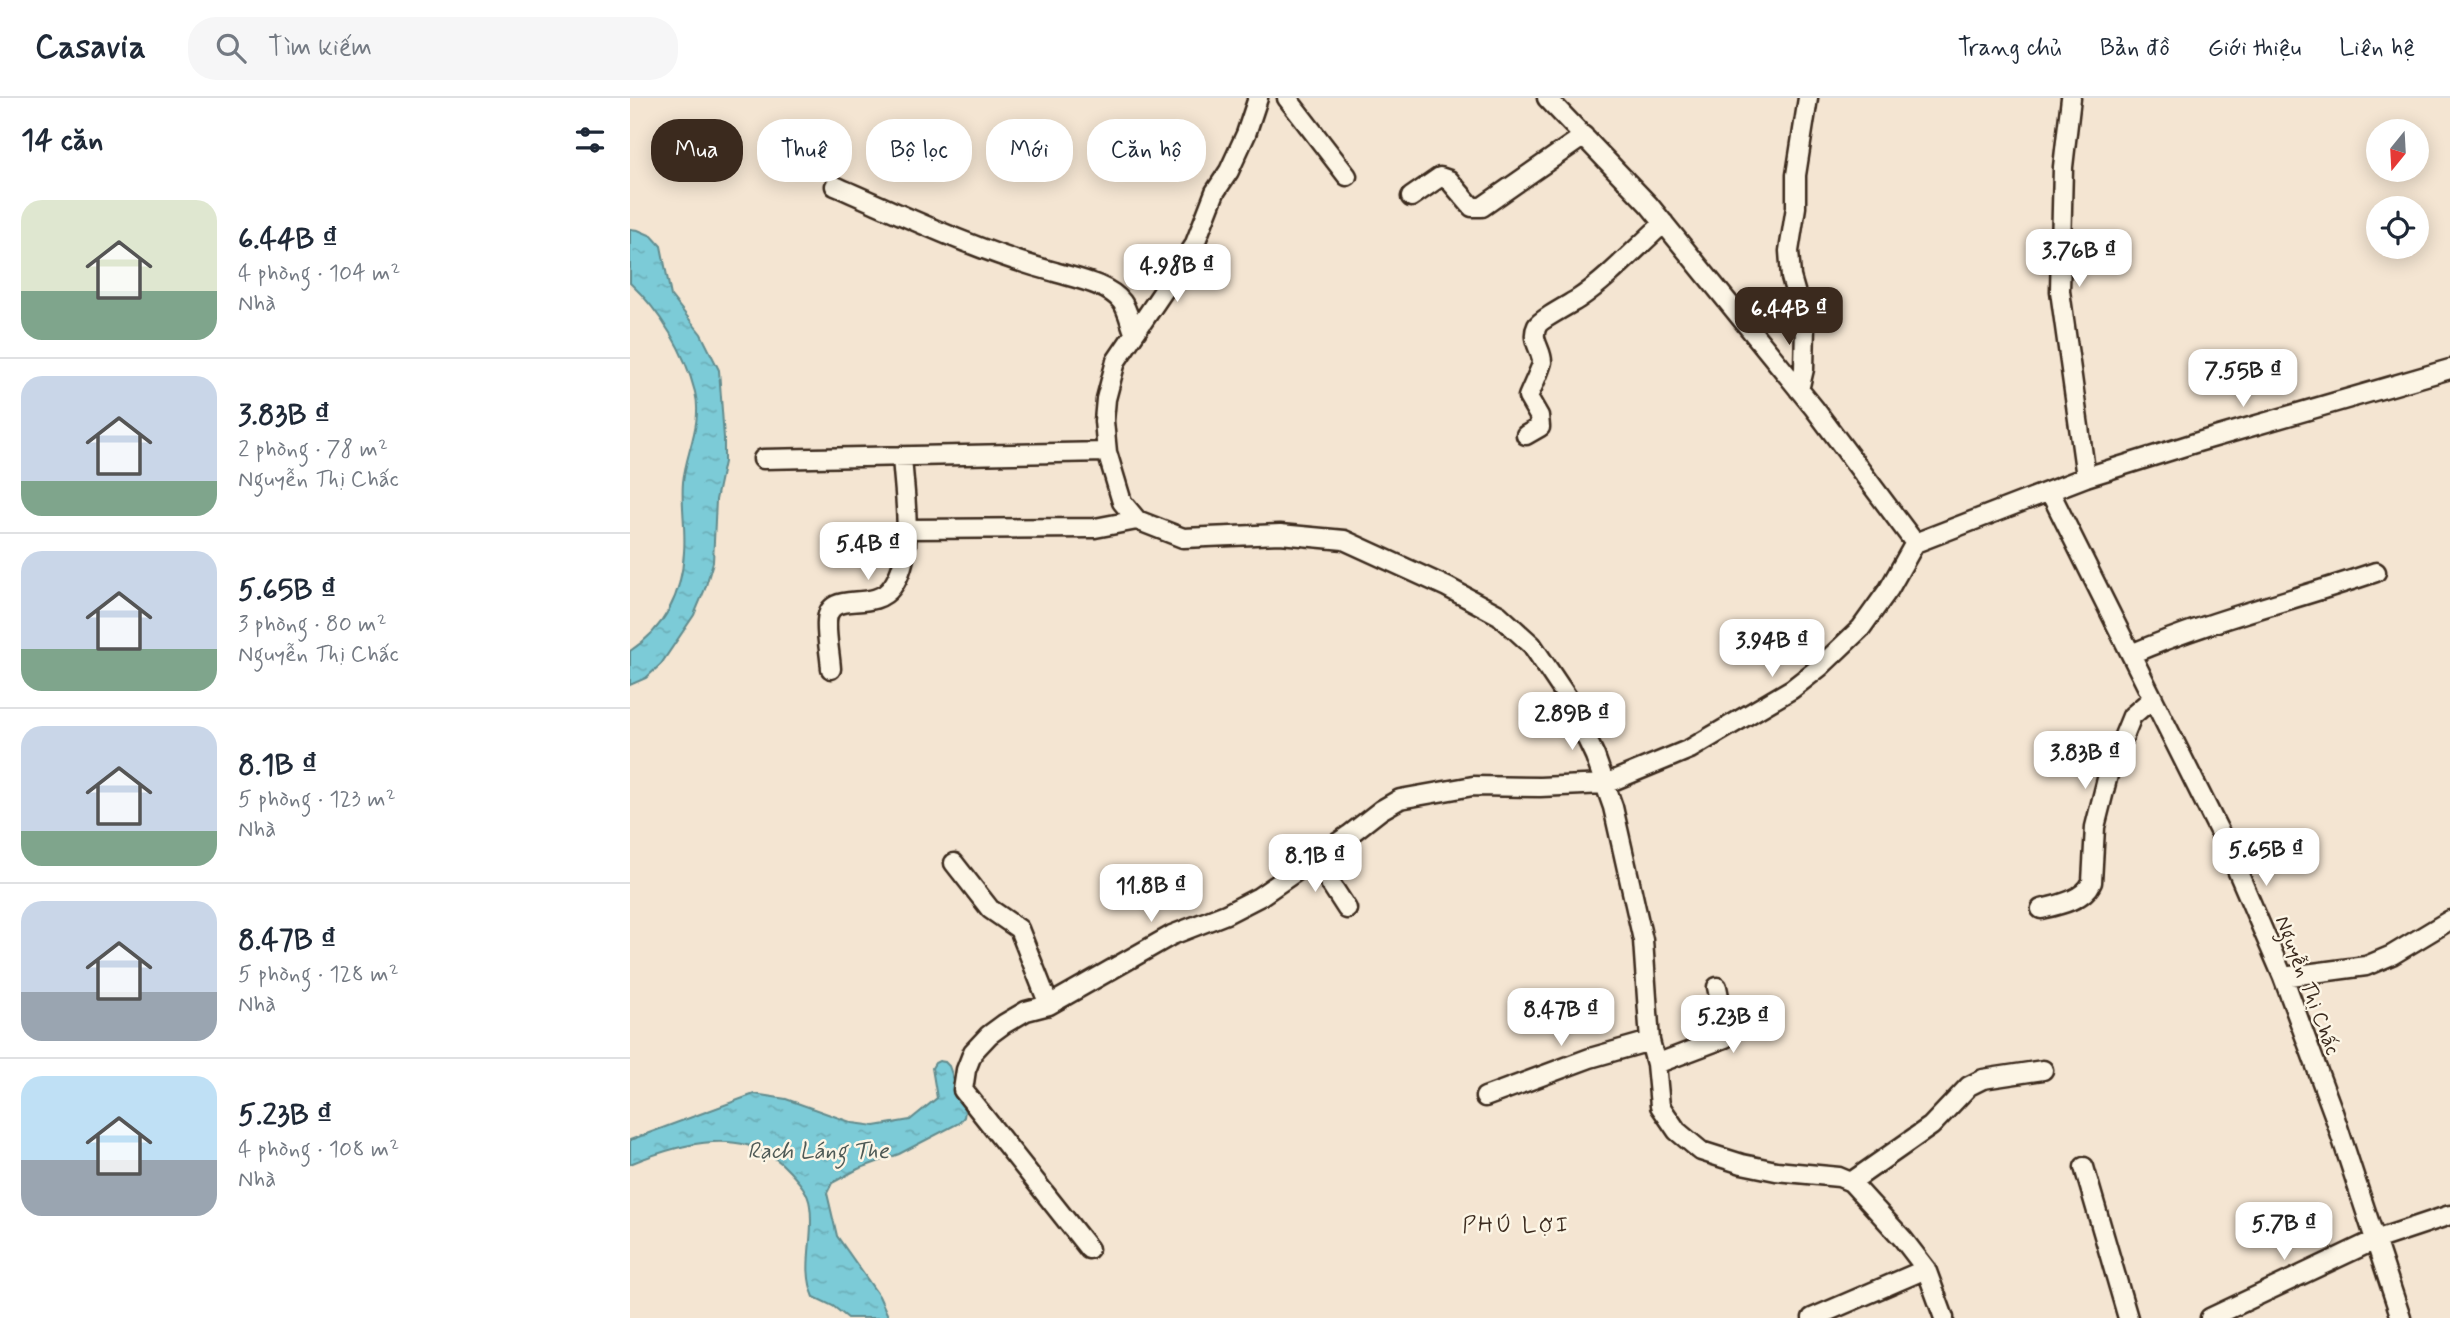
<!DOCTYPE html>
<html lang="vi">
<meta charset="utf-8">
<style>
:root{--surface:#fff;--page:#f6f6f7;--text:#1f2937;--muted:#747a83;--line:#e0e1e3;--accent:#3b2a1e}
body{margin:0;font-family:Mynerve,sans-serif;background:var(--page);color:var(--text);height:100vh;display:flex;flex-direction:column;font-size:26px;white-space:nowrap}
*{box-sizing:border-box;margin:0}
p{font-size:23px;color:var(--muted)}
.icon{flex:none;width:38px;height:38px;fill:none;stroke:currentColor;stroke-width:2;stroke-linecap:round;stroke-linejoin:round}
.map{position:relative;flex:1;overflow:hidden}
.sheet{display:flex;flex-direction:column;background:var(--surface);width:630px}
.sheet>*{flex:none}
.hud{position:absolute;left:21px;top:21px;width:665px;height:63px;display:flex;gap:14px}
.needle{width:46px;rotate:198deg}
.controls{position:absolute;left:1736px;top:21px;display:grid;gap:14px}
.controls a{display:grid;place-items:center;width:63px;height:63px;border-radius:50%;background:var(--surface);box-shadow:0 4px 18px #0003;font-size:35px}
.price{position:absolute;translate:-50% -60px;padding:0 16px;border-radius:14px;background:#fff;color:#222;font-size:23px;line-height:46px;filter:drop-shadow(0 2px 4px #0008)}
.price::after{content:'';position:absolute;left:50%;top:42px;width:21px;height:16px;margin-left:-10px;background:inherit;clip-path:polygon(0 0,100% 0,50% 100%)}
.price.on{background:var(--accent);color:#fff}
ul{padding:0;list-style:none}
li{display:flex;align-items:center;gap:21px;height:175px;padding:0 21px}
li+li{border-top:2px solid var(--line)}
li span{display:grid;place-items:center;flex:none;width:196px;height:140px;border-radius:21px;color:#555}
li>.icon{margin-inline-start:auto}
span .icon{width:84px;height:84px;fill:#fffc;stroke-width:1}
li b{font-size:30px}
h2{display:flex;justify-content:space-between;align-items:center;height:84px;padding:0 21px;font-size:30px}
.tag{padding:0 24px;border-radius:28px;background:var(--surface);box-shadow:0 4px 18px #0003;font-size:24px;line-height:63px}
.tag.on{background:var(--accent);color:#fff}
header{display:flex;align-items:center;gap:42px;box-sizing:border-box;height:98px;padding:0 35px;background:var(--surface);border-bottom:2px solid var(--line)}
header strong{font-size:33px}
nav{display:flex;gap:38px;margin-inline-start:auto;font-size:24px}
.search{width:490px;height:63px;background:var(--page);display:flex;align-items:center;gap:18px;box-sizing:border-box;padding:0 24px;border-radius:28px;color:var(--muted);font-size:26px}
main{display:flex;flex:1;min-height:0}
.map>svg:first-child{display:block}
.water{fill:url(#water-ripples);stroke:#628b8d;stroke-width:2}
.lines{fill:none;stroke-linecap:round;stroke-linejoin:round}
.street-casing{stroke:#3b2a1e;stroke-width:23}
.street{stroke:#fcf5e5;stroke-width:18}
.labels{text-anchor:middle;stroke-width:5;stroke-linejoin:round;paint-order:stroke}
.street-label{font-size:21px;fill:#3b2a1e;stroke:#fcf5e5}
.water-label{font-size:23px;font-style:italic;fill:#4e5a56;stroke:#fcf5e5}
.neighbourhood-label{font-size:23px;letter-spacing:2px;fill:#3b2a1e;stroke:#fcf5e5}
</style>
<header>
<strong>Casavia</strong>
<div class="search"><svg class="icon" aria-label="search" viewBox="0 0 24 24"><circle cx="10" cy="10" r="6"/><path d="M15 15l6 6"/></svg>Tìm kiếm</div>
<nav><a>Trang chủ</a><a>Bản đồ</a><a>Giới thiệu</a><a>Liên hệ</a></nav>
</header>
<main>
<section class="sheet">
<h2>14 căn<svg class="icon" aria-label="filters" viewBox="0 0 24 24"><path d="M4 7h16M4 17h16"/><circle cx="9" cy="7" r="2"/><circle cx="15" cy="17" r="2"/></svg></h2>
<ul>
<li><span style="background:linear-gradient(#dfe7d0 65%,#7fa58c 0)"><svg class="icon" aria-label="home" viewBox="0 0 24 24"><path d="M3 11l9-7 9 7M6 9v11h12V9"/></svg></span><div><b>6.44B ₫</b><p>4 phòng · 104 m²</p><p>Nhà</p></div></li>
<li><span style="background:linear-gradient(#c9d6e8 75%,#7fa58c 0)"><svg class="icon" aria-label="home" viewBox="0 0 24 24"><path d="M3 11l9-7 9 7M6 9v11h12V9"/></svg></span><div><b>3.83B ₫</b><p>2 phòng · 78 m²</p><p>Nguyễn Thị Chấc</p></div></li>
<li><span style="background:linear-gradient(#c9d6e8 70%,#7fa58c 0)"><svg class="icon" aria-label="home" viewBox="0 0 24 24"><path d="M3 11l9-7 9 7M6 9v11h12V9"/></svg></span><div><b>5.65B ₫</b><p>3 phòng · 80 m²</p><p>Nguyễn Thị Chấc</p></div></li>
<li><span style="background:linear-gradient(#c9d6e8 75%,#7fa58c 0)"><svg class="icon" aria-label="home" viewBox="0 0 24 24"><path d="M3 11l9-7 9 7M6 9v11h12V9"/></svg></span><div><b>8.1B ₫</b><p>5 phòng · 123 m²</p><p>Nhà</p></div></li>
<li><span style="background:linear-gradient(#c9d6e8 65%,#9aa5b1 0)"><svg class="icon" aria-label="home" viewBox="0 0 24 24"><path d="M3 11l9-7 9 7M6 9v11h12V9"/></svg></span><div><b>8.47B ₫</b><p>5 phòng · 128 m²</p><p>Nhà</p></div></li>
<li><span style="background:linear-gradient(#bfe0f5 60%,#9aa5b1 0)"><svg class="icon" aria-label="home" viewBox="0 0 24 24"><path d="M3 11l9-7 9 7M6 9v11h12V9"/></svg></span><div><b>5.23B ₫</b><p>4 phòng · 108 m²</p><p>Nhà</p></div></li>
</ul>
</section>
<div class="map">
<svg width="1820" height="1220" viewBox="0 0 1820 1220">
<defs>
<pattern id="water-ripples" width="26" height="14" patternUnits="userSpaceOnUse" patternTransform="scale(1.75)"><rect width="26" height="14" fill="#7ccbd7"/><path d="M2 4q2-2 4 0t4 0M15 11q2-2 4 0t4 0" fill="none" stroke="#6caeb8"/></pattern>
</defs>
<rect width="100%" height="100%" fill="#f4e5d2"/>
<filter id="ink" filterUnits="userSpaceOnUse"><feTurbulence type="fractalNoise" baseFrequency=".0143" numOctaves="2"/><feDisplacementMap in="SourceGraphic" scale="14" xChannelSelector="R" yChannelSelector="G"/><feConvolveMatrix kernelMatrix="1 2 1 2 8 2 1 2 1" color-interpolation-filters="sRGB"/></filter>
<g filter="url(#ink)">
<path class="water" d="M 0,131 L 8,132 L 22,138 L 31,148 L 41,198 L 71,236 L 89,272 L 94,340 L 94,364 L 86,402 L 83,464 L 75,491 L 64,517 L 31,566 L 16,580 L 0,587 L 0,553 C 35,530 52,495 54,454 C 56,431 51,407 53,384 C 56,354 73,325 65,294 C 55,254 30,213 0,185 Z
M 309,963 L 315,964 L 319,968 L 335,1013 L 334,1019 L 329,1025 L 269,1056 L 228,1071 L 202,1085 L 197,1095 L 207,1138 L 249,1198 L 259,1220 L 218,1220 L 203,1208 L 184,1199 C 171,1170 185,1138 180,1108 C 178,1093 169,1084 159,1073 C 117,1026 51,1045 0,1066 L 0,1042 L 124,996 L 156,1001 L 223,1025 L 245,1028 L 280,1022 L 307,1000 L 302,970 L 305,965 Z"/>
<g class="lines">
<defs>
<path id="street" d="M 657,0 L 717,78
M 917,0 L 1019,107 L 1184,310 L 1285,445 L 1456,379 L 1568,344 L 1820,271
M 1441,0 L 1433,69 L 1430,193 L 1456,379
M 205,88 C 277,119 349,154 425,174 C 444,180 479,186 492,204 C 498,212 500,225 504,234
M 781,99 L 810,79 L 819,82 L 842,109 L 852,109 L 954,38
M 1169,292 L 1174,271 L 1175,228 L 1161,179 L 1159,153 L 1166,109 L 1166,77 L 1178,0
M 896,337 L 910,329 L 909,318 L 898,299 C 900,294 912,268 912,264 C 912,251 900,242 907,228 C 910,222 940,206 948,201 C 979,180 1006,150 1034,125
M 133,361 L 477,354
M 1420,394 L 1598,751 L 1653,879 L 1703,1014 L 1771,1220
M 507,422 L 492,404 L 477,354 L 474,323 L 476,301 L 486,263 L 564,148 L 585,94 L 599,73 L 616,36 L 628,0
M 276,431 L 465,430 L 507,422 L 553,440 L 650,436 L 714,442 L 817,489 L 869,517 L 902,547 L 937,599 L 965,658 L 983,709 L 1013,842 L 1020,943 L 1026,966 L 1030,1008 L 1047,1033 L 1071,1053 L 1112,1066 L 1146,1073 L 1209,1079 L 1221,1084 L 1273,1141 L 1296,1171 L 1314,1220
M 1501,556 C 1580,522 1664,502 1746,474
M 201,571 C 200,555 196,538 197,523 C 199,490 243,516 262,489 C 286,456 274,397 272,358
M 684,760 L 717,811
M 324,765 L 360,811 L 389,831 L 419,907
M 1411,811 C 1429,807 1454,802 1462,784 L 1465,729 L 1478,677 L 1502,618 L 1523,600
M 1653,879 L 1736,868 L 1762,857 L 1820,822
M 1026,966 L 1095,940 L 1096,932 L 1087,889
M 855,999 L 960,960 L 1020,943
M 1454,1069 L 1498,1220
M 1221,1084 L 1301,1028 L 1339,988 L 1353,981 L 1413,972
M 459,1151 L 333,992 L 336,972 L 343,954 L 359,937 L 374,926 L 396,913 L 419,907 L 542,837 L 596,816 L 629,799 L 719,737 L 751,712 L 770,701 L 843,688 L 910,689 L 975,686 L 1060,651 L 1162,591 L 1190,569 L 1231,530 L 1259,491 L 1285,445
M 1182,1220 L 1296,1171
M 1580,1220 L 1745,1142 L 1820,1117"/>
</defs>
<use href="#street" class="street-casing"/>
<use href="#street" class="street"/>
</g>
</g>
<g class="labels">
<g class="street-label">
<text transform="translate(1678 887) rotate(69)" y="7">Nguyễn Thị Chấc</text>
</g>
<g class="water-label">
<text x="188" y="1060">Rạch Láng The</text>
</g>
<g class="neighbourhood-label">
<text x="886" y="1134">PHÚ LỢI</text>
</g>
</g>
</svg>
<div class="controls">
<a><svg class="needle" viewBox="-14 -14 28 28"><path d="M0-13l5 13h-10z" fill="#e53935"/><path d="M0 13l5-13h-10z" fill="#747a83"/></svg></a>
<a><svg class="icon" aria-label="locate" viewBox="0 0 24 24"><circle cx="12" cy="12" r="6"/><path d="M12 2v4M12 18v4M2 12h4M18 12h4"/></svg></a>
</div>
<b class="price" style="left:1449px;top:191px">3.76B ₫</b>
<b class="price" style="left:547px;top:206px">4.98B ₫</b>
<b class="price on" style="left:1159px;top:249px">6.44B ₫</b>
<b class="price" style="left:1613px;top:311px">7.55B ₫</b>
<b class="price" style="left:238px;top:484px">5.4B ₫</b>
<b class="price" style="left:1142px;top:581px">3.94B ₫</b>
<b class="price" style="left:942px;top:654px">2.89B ₫</b>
<b class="price" style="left:1455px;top:693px">3.83B ₫</b>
<b class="price" style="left:1636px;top:790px">5.65B ₫</b>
<b class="price" style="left:685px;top:796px">8.1B ₫</b>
<b class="price" style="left:521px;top:826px">11.8B ₫</b>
<b class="price" style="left:931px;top:950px">8.47B ₫</b>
<b class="price" style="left:1103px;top:957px">5.23B ₫</b>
<b class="price" style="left:1654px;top:1164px">5.7B ₫</b>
<div class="hud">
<a class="tag on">Mua</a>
<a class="tag">Thuê</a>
<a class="tag">Bộ lọc</a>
<a class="tag">Mới</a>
<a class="tag">Căn hộ</a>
</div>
</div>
</main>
